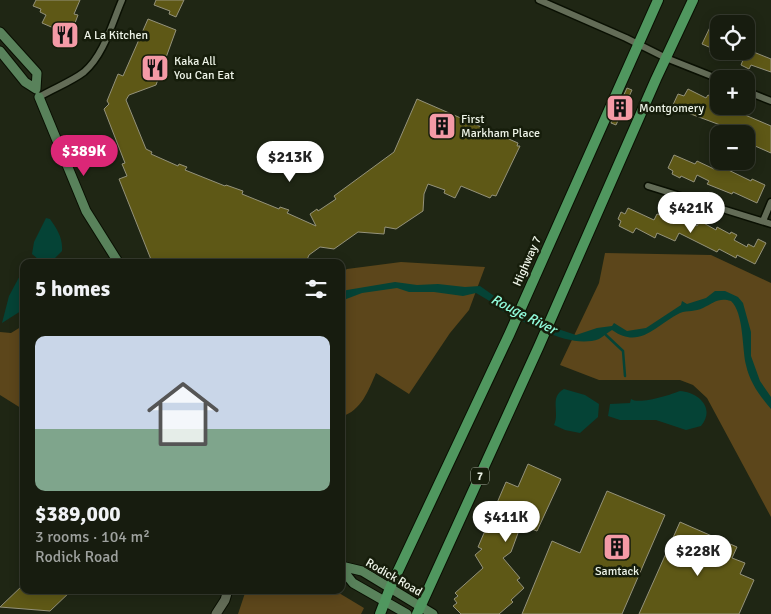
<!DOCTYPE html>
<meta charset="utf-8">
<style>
:root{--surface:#171c0f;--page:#24291d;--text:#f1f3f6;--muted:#9ea19e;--line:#363a2f;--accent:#db2777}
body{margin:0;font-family:Signika,sans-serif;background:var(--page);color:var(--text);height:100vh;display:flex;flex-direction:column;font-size:19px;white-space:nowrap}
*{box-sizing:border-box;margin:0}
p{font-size:16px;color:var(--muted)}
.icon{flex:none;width:28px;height:28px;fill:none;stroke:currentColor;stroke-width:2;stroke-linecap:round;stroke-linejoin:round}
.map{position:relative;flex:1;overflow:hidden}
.side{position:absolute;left:20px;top:259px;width:325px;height:335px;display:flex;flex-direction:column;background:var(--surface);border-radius:10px;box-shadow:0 2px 12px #0003,0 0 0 1px var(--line)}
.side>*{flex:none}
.tools{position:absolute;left:710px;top:15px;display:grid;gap:10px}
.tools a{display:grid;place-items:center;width:45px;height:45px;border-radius:10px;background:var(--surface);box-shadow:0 2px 12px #0003,0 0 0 1px var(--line);font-size:25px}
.price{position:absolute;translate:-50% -42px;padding:0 11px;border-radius:18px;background:#fff;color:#222;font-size:16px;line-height:32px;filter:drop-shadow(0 1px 2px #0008)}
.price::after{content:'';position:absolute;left:50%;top:30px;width:15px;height:11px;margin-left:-8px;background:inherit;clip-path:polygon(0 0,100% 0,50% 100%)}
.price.selected{background:var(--accent);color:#fff}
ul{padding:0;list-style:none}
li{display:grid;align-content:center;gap:10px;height:265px;padding:0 15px}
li+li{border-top:1px solid var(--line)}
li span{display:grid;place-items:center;height:155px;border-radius:10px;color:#555}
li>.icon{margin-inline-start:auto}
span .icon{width:90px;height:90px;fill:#fffc;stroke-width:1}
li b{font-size:21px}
h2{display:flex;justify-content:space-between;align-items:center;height:60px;padding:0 15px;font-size:21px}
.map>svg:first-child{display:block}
.green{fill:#5c461b}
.water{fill:#054336}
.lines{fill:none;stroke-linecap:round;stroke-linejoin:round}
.stream{stroke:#054336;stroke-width:2.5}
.building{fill:#5e5816;stroke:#94927b}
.minor-casing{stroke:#090f02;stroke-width:9}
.tertiary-casing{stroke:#090f02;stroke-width:11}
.secondary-casing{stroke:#090f02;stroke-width:11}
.primary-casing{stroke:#090f02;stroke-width:12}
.minor{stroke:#636c57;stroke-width:6}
.tertiary{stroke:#636c57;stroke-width:9}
.secondary{stroke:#59825b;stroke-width:9}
.primary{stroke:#50975f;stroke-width:10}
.labels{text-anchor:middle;stroke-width:5;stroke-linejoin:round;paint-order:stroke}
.shield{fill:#161d0b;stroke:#adb4a6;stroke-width:1}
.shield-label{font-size:11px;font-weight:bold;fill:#eef4e8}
.poi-label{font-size:12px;fill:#eef4e8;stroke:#161d0b;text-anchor:start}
.street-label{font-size:12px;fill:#eef4e8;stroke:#161d0b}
.water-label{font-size:14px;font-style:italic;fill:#91fbdc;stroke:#161d0b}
</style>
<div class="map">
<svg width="771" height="614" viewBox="0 0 771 614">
<rect width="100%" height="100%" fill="#1f2614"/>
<path class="green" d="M 605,253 L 711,255 L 771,283 L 771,517 L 707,398 L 693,385 L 680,380 L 599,380 L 560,365 L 599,283 Z
M 401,262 L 485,267 L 469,310 L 450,333 L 409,394 L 376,373 C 368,391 362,410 341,417 L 341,273 L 347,269 Z
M 24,325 L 24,410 L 0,395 L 0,332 L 11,333 Z
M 246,590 L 334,590 L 364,608 L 361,614 L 238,614 Z"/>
<path class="water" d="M 46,218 L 50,219 C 57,229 63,238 62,251 L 55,258 L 57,262 L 38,262 L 38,259 L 32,254 L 34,242 Z
M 24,268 L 24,309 L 2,323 L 9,296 Z
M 395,282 L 417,285 L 438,284 L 465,287 L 480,286 L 507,305 L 555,328 L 576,335 L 597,328 L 612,326 L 614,323 L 627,331 L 646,328 L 681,305 L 682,301 L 687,304 L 706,298 L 715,291 L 725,291 L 738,297 L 743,303 L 751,332 L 751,356 L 760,381 L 771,397 L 771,409 C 760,396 750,383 746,365 C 742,349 744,313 731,301 C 719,297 713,303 703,308 C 695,312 688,310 680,313 C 656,325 640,350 612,330 C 607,333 604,336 599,339 C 569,350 527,322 500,310 L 498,306 L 476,293 L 463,296 L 434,292 L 409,292 L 397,288 L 362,293 L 341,301 L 341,292 L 347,290 Z
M 564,389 L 585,395 L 599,404 L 598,417 L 580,433 L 565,430 L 554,425 C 560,412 549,397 564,389 Z
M 680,391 C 698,392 716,408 701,426 L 686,430 L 656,420 L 620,420 L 608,416 L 610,404 L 630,403 L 631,399 C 639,405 670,395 680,391 Z"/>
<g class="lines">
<path class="stream" d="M 606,335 L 623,351 L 625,376"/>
</g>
<path class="building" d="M 36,0 L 80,0 L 74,14 L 78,15 L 75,23 L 73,22 L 66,39 L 62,40 L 53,36 L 56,29 L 42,23 L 46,15 L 40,12 L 41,9 L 33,6 Z
M 156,0 L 184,0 L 176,17 L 169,14 L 170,11 L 154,5 Z
M 148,19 L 176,30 L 156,85 L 129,95 L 126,100 L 146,149 L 152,152 L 151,154 L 178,166 L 179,164 L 187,167 L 185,170 L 225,186 L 226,185 L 243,191 L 242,194 L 279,209 L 280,207 L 289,210 L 287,213 L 316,226 L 310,214 L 317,209 L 318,211 L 336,199 L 334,196 L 394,152 L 417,99 L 518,143 L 517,146 L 520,146 L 496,196 L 492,195 L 490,198 L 461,186 L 455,198 L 444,193 L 445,190 L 428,184 L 424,194 L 423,211 L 396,229 L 385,227 L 384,234 L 358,232 L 334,249 L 320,247 L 309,255 L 306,262 L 152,262 L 119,179 L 127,176 L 122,164 L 125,163 L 104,109 L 109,104 L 107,101 L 118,74 L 123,76 Z
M 712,23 L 719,26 L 719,51 L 746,51 L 746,49 L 771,59 L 771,72 L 751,65 L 749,69 L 741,65 L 743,60 L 727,55 L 725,59 L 709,51 L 718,51 L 702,44 Z
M 627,88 L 632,90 L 616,125 L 611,123 Z
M 688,89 L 706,98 L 708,95 L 719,100 L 719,106 L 724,106 L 771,126 L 771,153 L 746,142 L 750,134 L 733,134 L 729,132 L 731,129 L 672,107 L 678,94 L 684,96 Z
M 674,155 L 695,164 L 697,161 L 714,169 L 716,164 L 751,181 L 752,179 L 765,185 L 757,203 L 733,192 L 732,194 L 707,184 L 709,181 L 697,175 L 694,182 L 681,176 L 680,178 L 672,174 L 673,171 L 668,168 Z
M 628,208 L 654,220 L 657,214 L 675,221 L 678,214 L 697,226 L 700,221 L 716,230 L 717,227 L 730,234 L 731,232 L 737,235 L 734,240 L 747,247 L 748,244 L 754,247 L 758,239 L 766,243 L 755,264 L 737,255 L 736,258 L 719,249 L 717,252 L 679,233 L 675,241 L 657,233 L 655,238 L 636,228 L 633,233 L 619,226 L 621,221 L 618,219 L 621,212 L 625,214 Z
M 528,464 L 561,479 L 537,531 L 521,525 L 511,552 L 503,558 L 520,578 L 517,580 L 524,588 L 511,600 L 513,602 L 499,614 L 461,614 L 453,606 L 457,603 L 454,599 L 458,596 L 455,593 L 483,568 L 475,555 L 482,549 L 478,547 L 506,482 L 518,487 Z
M 607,491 L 665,515 L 622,614 L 522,614 L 552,541 L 580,553 Z
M 680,522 L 737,547 L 732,558 L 745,563 L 740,574 L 754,580 L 739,614 L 639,614 Z
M 24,584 L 24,590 L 72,590 L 50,611 L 0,607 Z"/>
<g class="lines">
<defs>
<path id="minor" d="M 539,0 L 626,38 L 666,58 L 719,79
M 746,91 L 771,101
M 39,97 C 54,88 71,82 84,72 C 104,55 112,23 122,0
M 648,186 L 771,224
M 763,221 L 771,202"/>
<path id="tertiary" d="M 216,614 L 225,600 L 228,590"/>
<path id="secondary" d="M 0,32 L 37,73 L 36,89 L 25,82 L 0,51
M 39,97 L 86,211 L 118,262
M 341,566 L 362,571 L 433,614
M 341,568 L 353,583 L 407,614"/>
<path id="primary" d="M 380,614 L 390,588 L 509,335 L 658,0
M 417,614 L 539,346 L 656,79 L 693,0"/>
</defs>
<use href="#minor" class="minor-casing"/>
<use href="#tertiary" class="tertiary-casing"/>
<use href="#secondary" class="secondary-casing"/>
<use href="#primary" class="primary-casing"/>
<use href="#minor" class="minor"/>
<use href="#tertiary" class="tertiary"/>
<use href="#secondary" class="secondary"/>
<use href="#primary" class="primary"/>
</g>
<defs>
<symbol id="restaurant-square" viewBox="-11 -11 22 22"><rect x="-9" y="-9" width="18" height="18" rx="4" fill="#f49aa6" stroke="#161d0b"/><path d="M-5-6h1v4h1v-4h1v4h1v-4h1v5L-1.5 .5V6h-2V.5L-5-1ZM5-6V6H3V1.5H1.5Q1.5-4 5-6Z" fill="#111"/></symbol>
<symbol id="building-square" viewBox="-11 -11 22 22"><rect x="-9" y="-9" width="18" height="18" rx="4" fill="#f49aa6" stroke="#161d0b"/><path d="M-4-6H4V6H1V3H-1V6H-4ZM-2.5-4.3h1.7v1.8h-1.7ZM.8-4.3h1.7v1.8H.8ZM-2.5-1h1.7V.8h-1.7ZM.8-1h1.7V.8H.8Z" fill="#111"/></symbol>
</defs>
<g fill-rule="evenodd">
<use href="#restaurant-square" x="49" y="19" width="32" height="32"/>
<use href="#restaurant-square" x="139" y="52" width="32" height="32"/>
<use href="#building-square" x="604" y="92" width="32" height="32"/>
<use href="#building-square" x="426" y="110" width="32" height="32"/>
<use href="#building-square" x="601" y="531" width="32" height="32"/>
</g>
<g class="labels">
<rect class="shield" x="471" y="467.5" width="18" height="17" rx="4"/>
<g class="shield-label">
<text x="480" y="480">7</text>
</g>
<g class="poi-label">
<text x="84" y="39">A La Kitchen</text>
<text x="174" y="65">Kaka All<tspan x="174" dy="14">You Can Eat</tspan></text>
<text x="639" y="112">Montgomery</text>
<text x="461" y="123">First<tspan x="461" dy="14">Markham Place</tspan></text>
<text x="617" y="575" text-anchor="middle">Samtack</text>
</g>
<g class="street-label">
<text transform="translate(527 261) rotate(-66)" y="4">Highway 7</text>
<text transform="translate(394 577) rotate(30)" y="4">Rodick Road</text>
</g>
<g class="water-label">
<text transform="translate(524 314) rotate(27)" y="5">Rouge River</text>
</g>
</g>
</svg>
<div class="tools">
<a><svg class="icon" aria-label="locate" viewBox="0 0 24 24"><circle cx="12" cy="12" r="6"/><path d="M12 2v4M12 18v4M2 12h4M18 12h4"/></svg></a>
<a>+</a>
<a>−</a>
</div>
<b class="price selected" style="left:84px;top:177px">$389K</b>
<b class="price" style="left:290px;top:183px">$213K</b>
<b class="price" style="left:691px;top:234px">$421K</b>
<b class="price" style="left:506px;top:543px">$411K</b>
<b class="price" style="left:698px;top:577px">$228K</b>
<section class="side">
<h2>5 homes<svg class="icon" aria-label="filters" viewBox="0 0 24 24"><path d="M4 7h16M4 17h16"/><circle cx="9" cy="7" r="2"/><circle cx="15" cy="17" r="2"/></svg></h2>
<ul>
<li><span style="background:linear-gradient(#c9d6e8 60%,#7fa58c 0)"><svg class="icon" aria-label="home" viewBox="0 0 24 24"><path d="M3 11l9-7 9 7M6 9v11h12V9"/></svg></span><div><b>$389,000</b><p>3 rooms · 104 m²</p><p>Rodick Road</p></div></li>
</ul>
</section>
</div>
